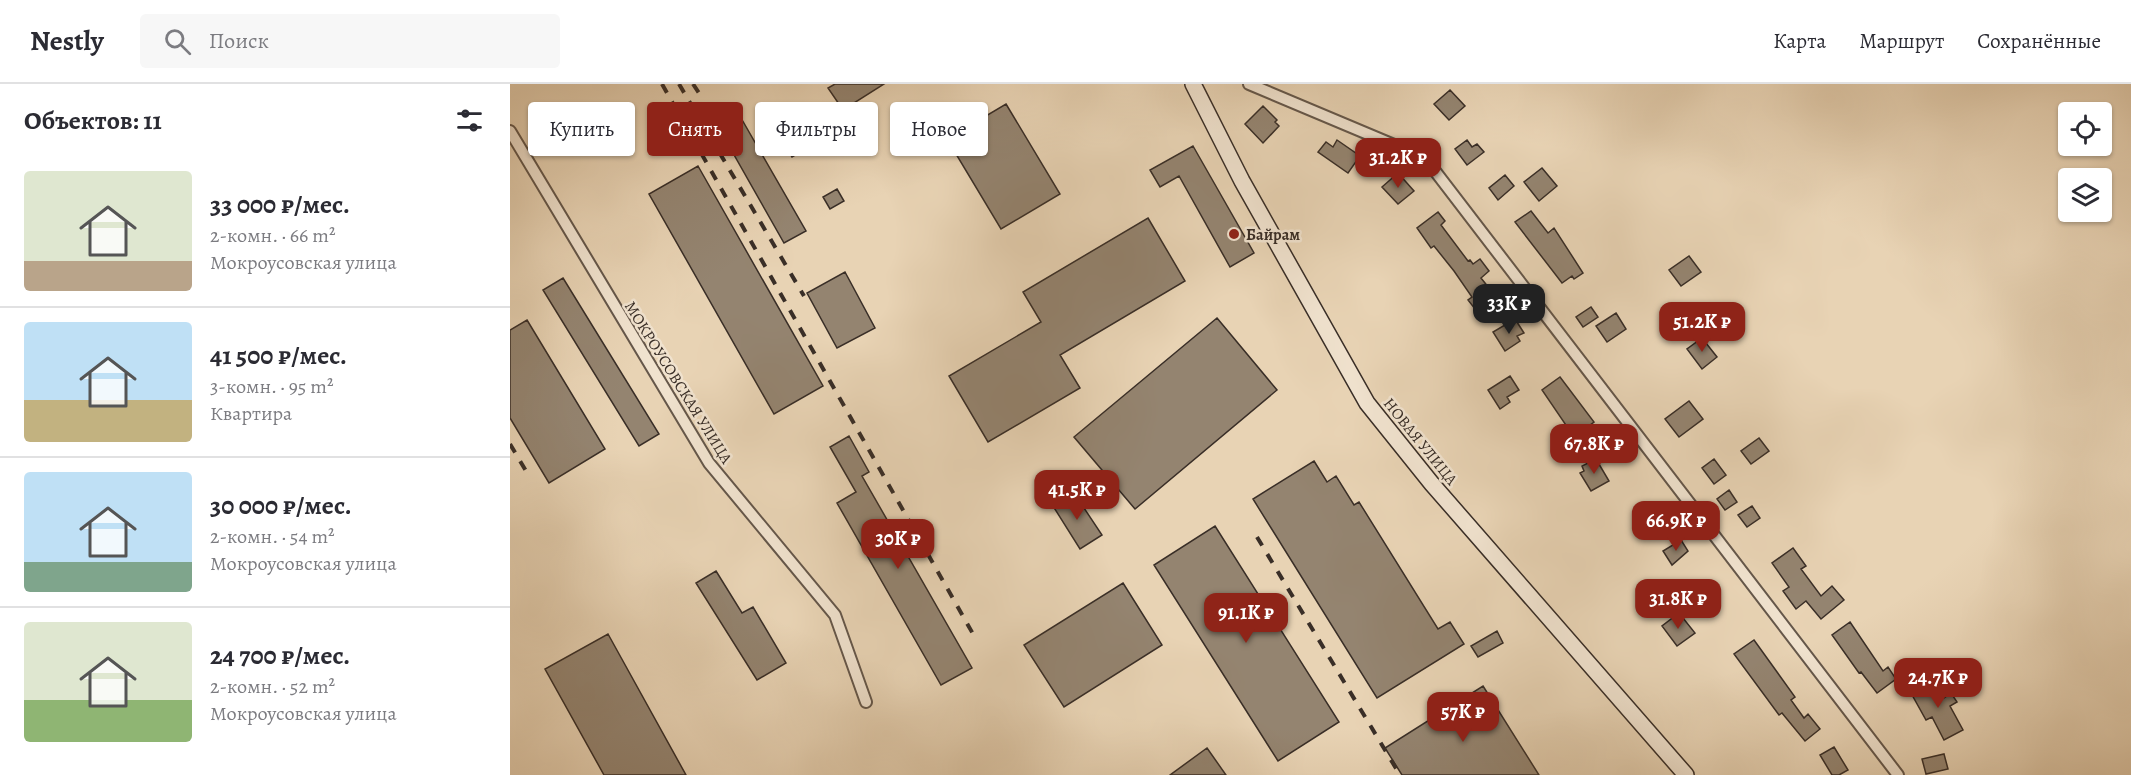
<!DOCTYPE html>
<html lang="ru">
<meta charset="utf-8">
<style>
:root{--surface:#fff;--page:#f7f7f7;--text:#2b2b33;--muted:#7c7c81;--line:#e1e1e2;--accent:#8f2418}
body{margin:0;font-family:Alegreya,serif;background:var(--page);color:var(--text);height:100vh;display:flex;flex-direction:column;font-size:22px;white-space:nowrap}
*{box-sizing:border-box;margin:0}
p{font-size:20px;color:var(--muted)}
.icon{flex:none;width:33px;height:33px;fill:none;stroke:currentColor;stroke-width:2;stroke-linecap:round;stroke-linejoin:round}
.map{position:relative;flex:1;overflow:hidden}
.panel{display:flex;flex-direction:column;background:var(--surface);width:510px}
.panel>*{flex:none}
.guide{position:absolute;left:18px;top:18px;width:570px;height:54px;display:flex;gap:12px}
.buttons{position:absolute;left:1548px;top:18px;display:grid;gap:12px}
.buttons a{display:grid;place-items:center;width:54px;height:54px;border-radius:6px;background:var(--surface);box-shadow:0 2px 4px #0004;font-size:30px}
.price{position:absolute;translate:-50% -51px;padding:0 14px;border-radius:12px;background:var(--accent);color:#fff;font-size:20px;line-height:39px;filter:drop-shadow(0 2px 3px #0008)}
.price::after{content:'';position:absolute;left:50%;top:36px;width:18px;height:14px;margin-left:-9px;background:inherit;clip-path:polygon(0 0,100% 0,50% 100%)}
.price.current{background:#222;color:#fff}
ul{padding:0;list-style:none}
li{display:flex;align-items:center;gap:18px;height:150px;padding:0 24px}
li+li{border-top:2px solid var(--line)}
li span{display:grid;place-items:center;flex:none;width:168px;height:120px;border-radius:6px;color:#555}
li>.icon{margin-inline-start:auto}
span .icon{width:72px;height:72px;fill:#fffc;stroke-width:1}
li b{font-size:26px}
h2{display:flex;justify-content:space-between;align-items:center;height:72px;padding:0 24px;font-size:26px}
.pill{padding:0 21px;border-radius:6px;background:var(--surface);box-shadow:0 2px 4px #0004;font-size:21px;line-height:54px}
.pill.current{background:var(--accent);color:#fff}
header{display:flex;align-items:center;gap:36px;box-sizing:border-box;height:84px;padding:0 30px;background:var(--surface);border-bottom:2px solid var(--line)}
header strong{font-size:28px}
nav{display:flex;gap:33px;margin-inline-start:auto;font-size:21px}
.search{width:420px;height:54px;background:var(--page);display:flex;align-items:center;gap:15px;box-sizing:border-box;padding:0 21px;border-radius:6px;color:var(--muted);font-size:22px}
main{display:flex;flex:1;min-height:0}
.map>svg:first-child{display:block}
.building{fill:#948470;stroke:#392e27;stroke-width:1.5}
.lines{fill:none;stroke-linecap:round;stroke-linejoin:round}
.minor-casing{stroke:#65574a;stroke-width:14}
.secondary-casing{stroke:#392e27;stroke-width:18}
.minor{stroke:#f0e2ce;stroke-width:10}
.secondary{stroke:#f0e2ce;stroke-width:15}
.rail{stroke:#392e27;stroke-width:4;stroke-dasharray:10 10;stroke-linecap:butt}
.poi-dot{fill:#8f2418;stroke:#f0e2ce;stroke-width:2}
.labels{text-anchor:middle;stroke-width:5;stroke-linejoin:round;paint-order:stroke}
.poi-label{font-size:16px;font-weight:bold;fill:#392e27;stroke:#f0e2ce;text-anchor:start}
.street-label{font-size:16px;fill:#392e27;stroke:#f0e2ce}
</style>
<header>
<strong>Nestly</strong>
<div class="search"><svg class="icon" aria-label="search" viewBox="0 0 24 24"><circle cx="10" cy="10" r="6"/><path d="M15 15l6 6"/></svg>Поиск</div>
<nav><a>Карта</a><a>Маршрут</a><a>Сохранённые</a></nav>
</header>
<main>
<section class="panel">
<h2>Объектов: 11<svg class="icon" aria-label="filters" viewBox="0 0 24 24"><path d="M4 7h16M4 17h16"/><circle cx="9" cy="7" r="2"/><circle cx="15" cy="17" r="2"/></svg></h2>
<ul>
<li><span style="background:linear-gradient(#dfe7d0 75%,#b9a48a 0)"><svg class="icon" aria-label="home" viewBox="0 0 24 24"><path d="M3 11l9-7 9 7M6 9v11h12V9"/></svg></span><div><b>33 000 ₽/мес.</b><p>2-комн. · 66 m²</p><p>Мокроусовская улица</p></div></li>
<li><span style="background:linear-gradient(#bfe0f5 65%,#c2b280 0)"><svg class="icon" aria-label="home" viewBox="0 0 24 24"><path d="M3 11l9-7 9 7M6 9v11h12V9"/></svg></span><div><b>41 500 ₽/мес.</b><p>3-комн. · 95 m²</p><p>Квартира</p></div></li>
<li><span style="background:linear-gradient(#bfe0f5 75%,#7fa58c 0)"><svg class="icon" aria-label="home" viewBox="0 0 24 24"><path d="M3 11l9-7 9 7M6 9v11h12V9"/></svg></span><div><b>30 000 ₽/мес.</b><p>2-комн. · 54 m²</p><p>Мокроусовская улица</p></div></li>
<li><span style="background:linear-gradient(#dfe7d0 65%,#8fb573 0)"><svg class="icon" aria-label="home" viewBox="0 0 24 24"><path d="M3 11l9-7 9 7M6 9v11h12V9"/></svg></span><div><b>24 700 ₽/мес.</b><p>2-комн. · 52 m²</p><p>Мокроусовская улица</p></div></li>
</ul>
</section>
<div class="map">
<svg width="1621" height="691" viewBox="0 0 1621 691">
<rect width="100%" height="100%" fill="#e8d3b4"/>
<filter id="stains"><feTurbulence type="fractalNoise" baseFrequency=".00333" numOctaves="4"/><feColorMatrix values="0 0 0 0 .2 0 0 0 0 .09 0 0 0 0 .02 0 0 0 .5 -.17"/></filter>
<radialGradient id="worn" r=".72"><stop offset=".6" stop-color="#630" stop-opacity="0"/><stop offset="1" stop-color="#630" stop-opacity=".3"/></radialGradient>
<path class="building" d="M 325,0 L 374,0 L 333,26 L 318,4 Z
M 940,6 L 955,22 L 939,36 L 924,20 Z
M 496,20 L 550,110 L 491,145 L 437,55 Z
M 753,22 L 767,36 L 765,38 L 769,42 L 753,59 L 735,40 Z
M 227,27 L 296,147 L 274,159 L 206,39 Z
M 296,37 L 309,57 L 282,73 L 270,53 Z
M 827,56 L 850,72 L 838,89 L 808,68 L 816,58 L 823,63 Z
M 957,56 L 962,63 L 967,60 L 974,68 L 957,81 L 945,65 Z
M 683,62 L 744,169 L 720,183 L 669,92 L 650,103 L 640,86 Z
M 188,82 L 313,302 L 264,330 L 139,110 Z
M 1032,84 L 1047,102 L 1029,117 L 1014,98 Z
M 888,89 L 904,107 L 888,120 L 872,103 Z
M 995,91 L 1004,102 L 988,116 L 979,104 Z
M 327,105 L 334,117 L 320,125 L 313,113 Z
M 1021,127 L 1038,149 L 1044,144 L 1073,189 L 1064,195 L 1062,192 L 1052,199 L 1005,138 Z
M 928,128 L 935,137 L 931,141 L 958,177 L 960,176 L 963,180 L 970,175 L 979,187 L 971,194 L 987,214 L 978,222 L 982,226 L 972,234 L 958,216 L 962,213 L 944,187 L 924,162 L 921,164 L 907,144 Z
M 638,134 L 675,197 L 550,271 L 570,304 L 478,358 L 439,292 L 531,238 L 513,208 Z
M 1179,172 L 1191,188 L 1171,202 L 1159,186 Z
M 335,188 L 365,244 L 327,264 L 297,209 Z
M 53,194 L 149,350 L 129,362 L 33,206 Z
M 1081,223 L 1088,233 L 1073,243 L 1066,233 Z
M 1106,229 L 1116,245 L 1097,258 L 1086,242 Z
M 707,234 L 767,306 L 625,425 L 564,353 Z
M 1005,235 L 1014,249 L 1007,252 L 1010,257 L 995,267 L 983,248 Z
M 17,236 L 95,365 L 39,399 L 0,334 L 0,246 Z
M 1192,254 L 1207,273 L 1192,285 L 1177,265 Z
M 1000,292 L 1009,306 L 997,313 L 1000,318 L 990,325 L 978,306 Z
M 1050,293 L 1084,338 L 1064,353 L 1032,306 Z
M 1179,317 L 1193,335 L 1169,353 L 1155,335 Z
M 339,352 L 359,388 L 352,392 L 462,584 L 431,601 L 327,419 L 346,408 L 320,363 Z
M 1249,354 L 1259,367 L 1241,380 L 1231,367 Z
M 1086,375 L 1099,397 L 1081,407 L 1070,389 L 1074,387 L 1072,382 Z
M 1204,375 L 1216,391 L 1204,400 L 1192,384 Z
M 804,377 L 817,398 L 826,392 L 844,421 L 849,418 L 928,545 L 940,538 L 954,560 L 867,614 L 743,415 Z
M 1219,406 L 1227,418 L 1215,426 L 1207,415 Z
M 564,409 L 592,451 L 570,465 L 543,422 Z
M 1143,421 L 1146,427 L 1149,425 L 1157,438 L 1140,448 L 1136,441 L 1134,443 L 1126,431 Z
M 1242,422 L 1250,434 L 1237,443 L 1228,431 Z
M 705,442 L 829,638 L 768,677 L 644,481 Z
M 1171,456 L 1178,467 L 1162,481 L 1153,467 Z
M 1283,464 L 1296,482 L 1291,485 L 1311,512 L 1322,502 L 1334,516 L 1311,535 L 1296,517 L 1286,525 L 1273,507 L 1279,503 L 1262,479 Z
M 206,487 L 232,529 L 243,523 L 276,579 L 247,596 L 186,499 Z
M 613,499 L 652,561 L 554,623 L 514,561 Z
M 1169,529 L 1185,549 L 1167,562 L 1152,542 Z
M 1340,538 L 1373,587 L 1378,583 L 1386,595 L 1367,609 L 1351,588 L 1349,589 L 1322,551 Z
M 987,547 L 993,559 L 968,573 L 961,562 Z
M 98,550 L 176,691 L 94,691 L 35,585 Z
M 1244,556 L 1285,613 L 1281,616 L 1294,634 L 1298,630 L 1310,645 L 1295,657 L 1272,629 L 1269,631 L 1224,570 Z
M 1424,596 L 1434,614 L 1441,609 L 1447,618 L 1440,622 L 1453,646 L 1434,656 L 1422,633 L 1416,636 L 1401,609 Z
M 973,602 L 1029,691 L 892,691 L 875,664 Z
M 1324,663 L 1338,686 L 1329,691 L 1322,691 L 1310,671 Z
M 697,664 L 716,691 L 660,691 Z
M 1434,670 L 1438,685 L 1416,690 L 1412,675 Z"/>
<g class="lines">
<defs>
<path id="minor" d="M 739,0 L 915,74 L 1388,691
M 0,47 L 199,379 L 325,531 L 356,618"/>
<path id="secondary" d="M 683,0 L 732,97 L 857,319 L 922,400 L 1176,691"/>
</defs>
<use href="#minor" class="minor-casing"/>
<use href="#secondary" class="secondary-casing"/>
<use href="#minor" class="minor"/>
<use href="#secondary" class="secondary"/>
<path class="rail" d="M 152,0 L 467,557
M 169,0 L 294,212
M 183,0 L 189,9
M 0,360 L 16,387
M 747,453 L 890,691"/>
</g>
<circle class="poi-dot" cx="724" cy="150" r="6"/>
<g class="labels">
<g class="poi-label">
<text x="736" y="156">Байрам</text>
</g>
<g class="street-label">
<text transform="translate(169 298) rotate(58)" y="6">МОКРОУСОВСКАЯ УЛИЦА</text>
<text transform="translate(911 357) rotate(51)" y="6">НОВАЯ УЛИЦА</text>
</g>
</g>
<rect width="100%" height="100%" filter="url(#stains)"/>
<rect width="100%" height="100%" fill="url(#worn)"/>
</svg>
<div class="buttons">
<a><svg class="icon" aria-label="locate" viewBox="0 0 24 24"><circle cx="12" cy="12" r="6"/><path d="M12 2v4M12 18v4M2 12h4M18 12h4"/></svg></a>
<a><svg class="icon" aria-label="layers" viewBox="0 0 24 24"><path d="M12 4l9 5-9 5-9-5zM3 14l9 5 9-5"/></svg></a>
</div>
<b class="price" style="left:888px;top:105px">31.2K ₽</b>
<b class="price current" style="left:999px;top:251px">33K ₽</b>
<b class="price" style="left:1192px;top:269px">51.2K ₽</b>
<b class="price" style="left:1084px;top:391px">67.8K ₽</b>
<b class="price" style="left:567px;top:437px">41.5K ₽</b>
<b class="price" style="left:1166px;top:468px">66.9K ₽</b>
<b class="price" style="left:388px;top:486px">30K ₽</b>
<b class="price" style="left:1168px;top:546px">31.8K ₽</b>
<b class="price" style="left:736px;top:560px">91.1K ₽</b>
<b class="price" style="left:1428px;top:625px">24.7K ₽</b>
<b class="price" style="left:953px;top:659px">57K ₽</b>
<div class="guide">
<a class="pill">Купить</a>
<a class="pill current">Снять</a>
<a class="pill">Фильтры</a>
<a class="pill">Новое</a>
</div>
</div>
</main>
